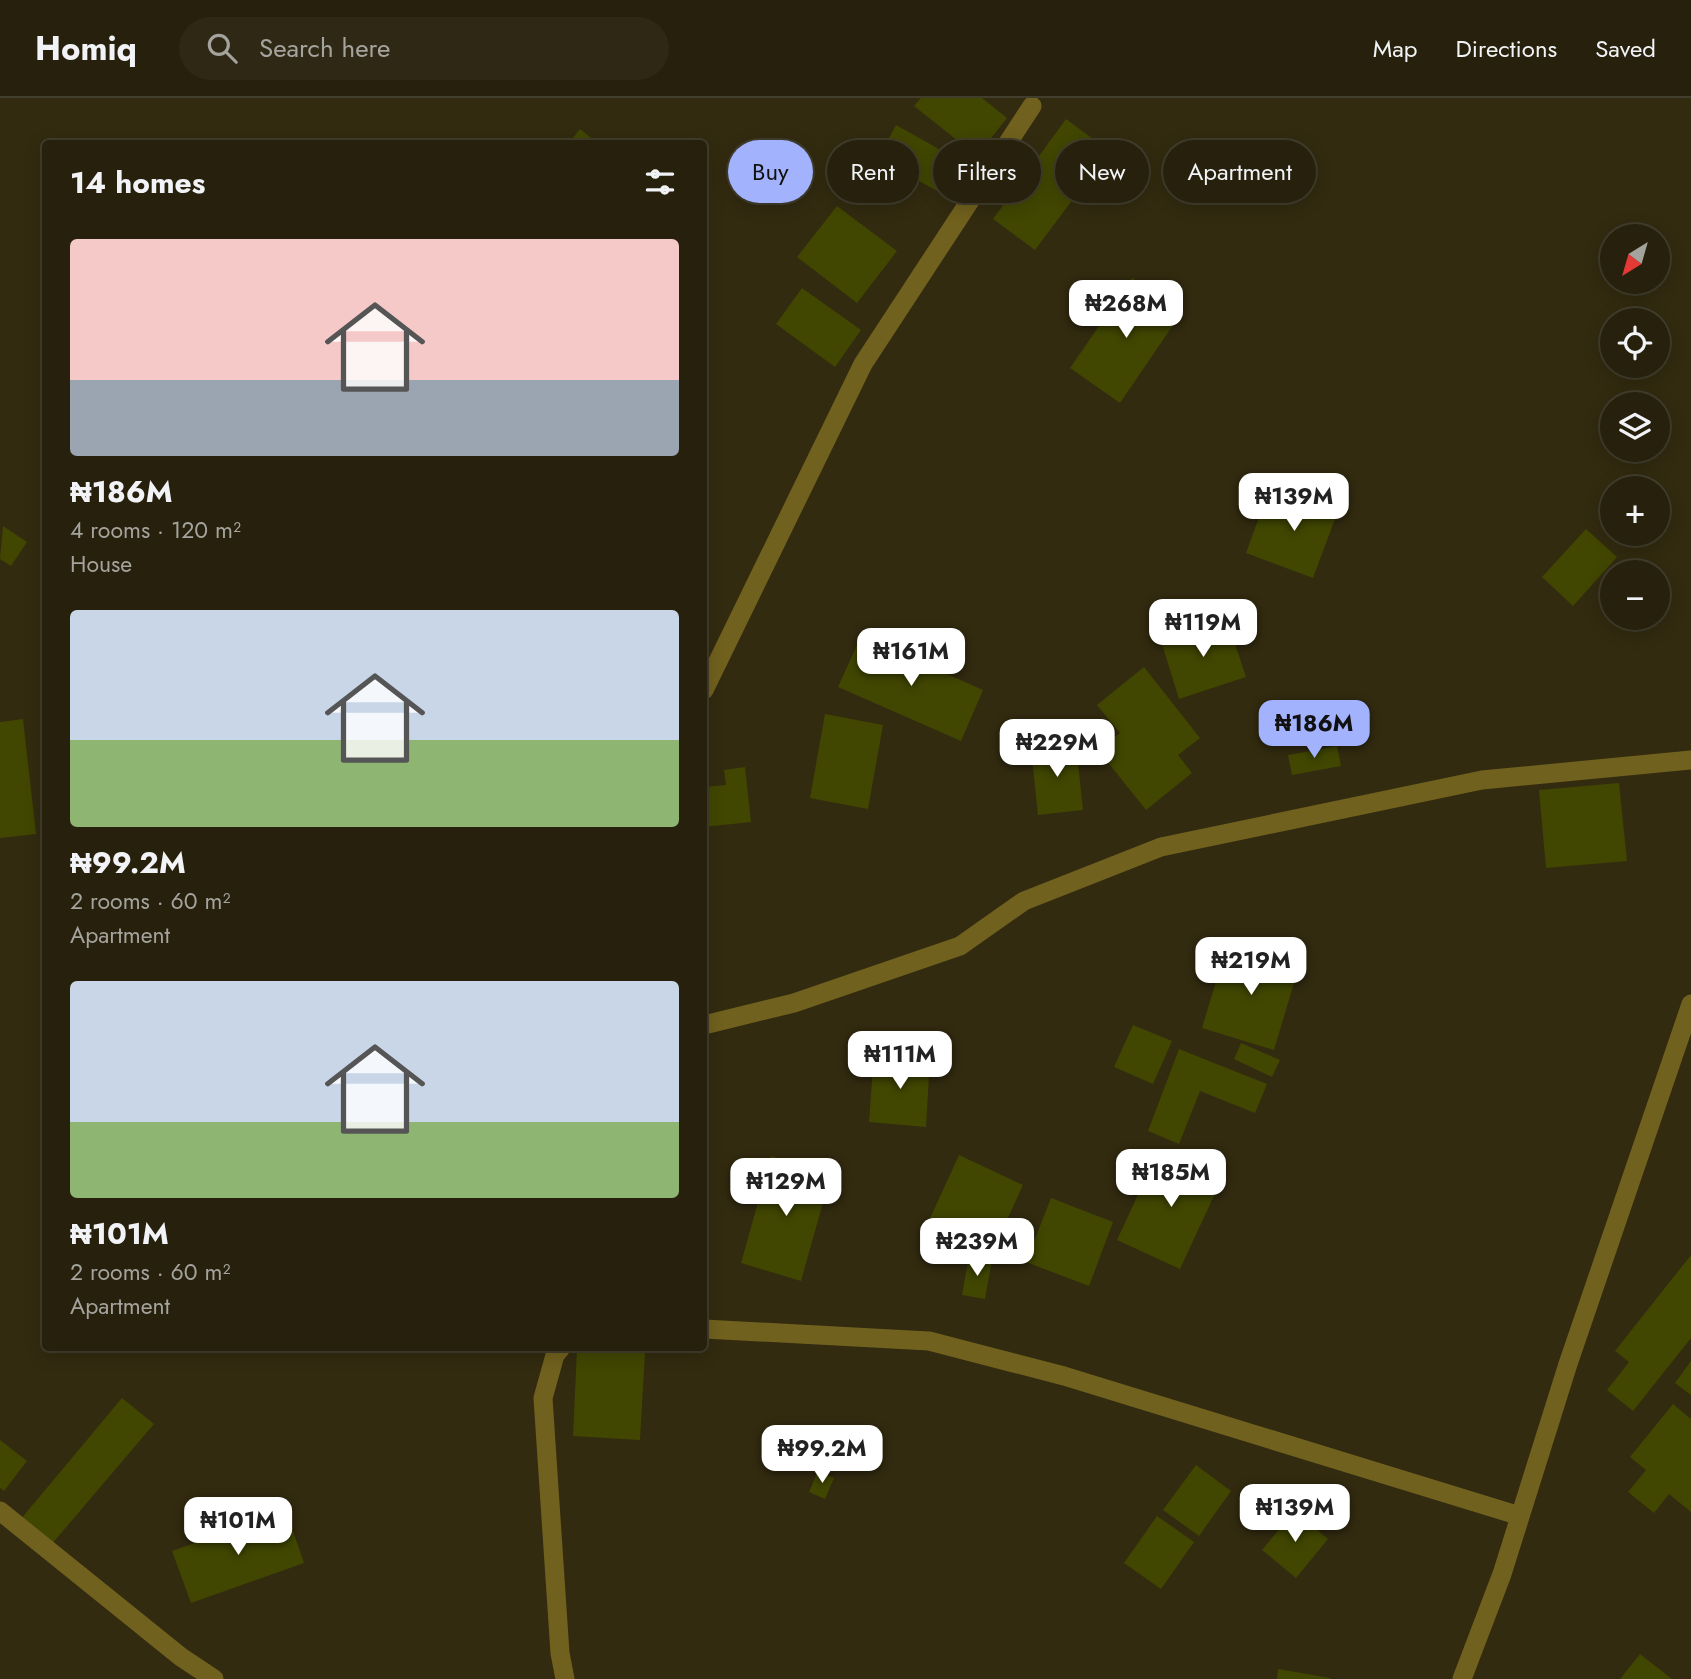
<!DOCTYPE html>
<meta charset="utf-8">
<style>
:root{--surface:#26200c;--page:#2e2815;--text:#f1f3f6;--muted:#a4a39d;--line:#423e2d;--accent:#a3b2fd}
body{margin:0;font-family:Jost,sans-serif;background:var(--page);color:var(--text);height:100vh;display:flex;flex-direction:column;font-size:26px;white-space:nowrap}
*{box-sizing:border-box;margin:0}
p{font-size:23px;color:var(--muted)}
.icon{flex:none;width:38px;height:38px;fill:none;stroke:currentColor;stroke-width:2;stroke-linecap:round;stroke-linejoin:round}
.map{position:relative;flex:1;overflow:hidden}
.sheet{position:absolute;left:42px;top:42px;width:665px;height:1211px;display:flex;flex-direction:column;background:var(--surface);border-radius:7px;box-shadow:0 4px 18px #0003,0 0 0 2px var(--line)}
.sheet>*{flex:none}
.hud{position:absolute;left:728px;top:42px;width:665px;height:63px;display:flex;gap:14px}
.needle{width:46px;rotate:217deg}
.tools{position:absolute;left:1600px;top:126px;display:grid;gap:14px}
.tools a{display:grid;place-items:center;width:70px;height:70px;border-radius:50%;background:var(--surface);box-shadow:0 4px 18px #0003,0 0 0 2px var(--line);font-size:35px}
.price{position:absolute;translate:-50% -60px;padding:0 16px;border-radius:14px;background:#fff;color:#222;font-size:23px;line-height:46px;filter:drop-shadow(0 2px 4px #0008)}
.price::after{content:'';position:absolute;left:50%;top:42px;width:21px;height:16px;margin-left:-10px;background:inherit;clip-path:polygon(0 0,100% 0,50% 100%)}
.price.on{background:var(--accent);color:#111}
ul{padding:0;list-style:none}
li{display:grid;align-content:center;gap:14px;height:371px;padding:0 28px}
li span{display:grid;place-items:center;height:217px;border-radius:7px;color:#555}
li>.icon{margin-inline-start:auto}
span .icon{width:126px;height:126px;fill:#fffc;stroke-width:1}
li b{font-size:30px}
h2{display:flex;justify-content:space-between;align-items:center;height:84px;padding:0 28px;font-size:30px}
.chip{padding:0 24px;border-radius:32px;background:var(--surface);box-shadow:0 4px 18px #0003,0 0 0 2px var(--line);font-size:24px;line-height:63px}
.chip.on{background:var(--accent);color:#111}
header{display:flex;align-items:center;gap:42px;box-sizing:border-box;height:98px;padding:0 35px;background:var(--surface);border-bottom:2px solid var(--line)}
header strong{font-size:33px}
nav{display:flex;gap:38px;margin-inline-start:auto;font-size:24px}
.search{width:490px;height:63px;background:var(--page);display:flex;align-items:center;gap:18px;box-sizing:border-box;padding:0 24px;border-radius:38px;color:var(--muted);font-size:26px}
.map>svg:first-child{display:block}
.building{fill:#414700}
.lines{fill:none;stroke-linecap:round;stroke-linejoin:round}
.minor{stroke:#71611e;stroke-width:19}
</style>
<header>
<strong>Homiq</strong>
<div class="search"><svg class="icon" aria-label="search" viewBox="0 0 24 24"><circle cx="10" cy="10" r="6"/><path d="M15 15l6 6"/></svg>Search here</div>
<nav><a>Map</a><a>Directions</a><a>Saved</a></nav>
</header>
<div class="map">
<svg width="1691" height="1581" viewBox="0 0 1691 1581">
<rect width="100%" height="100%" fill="#322b10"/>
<path class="building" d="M 921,0 L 982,0 L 1007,20 L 977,58 L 914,8 Z
M 1066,21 L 1109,53 L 1035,152 L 993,121 Z
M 896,27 L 964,65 L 946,98 L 878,60 Z
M 580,31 L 599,46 L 568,46 Z
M 837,108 L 897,153 L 857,205 L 797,159 Z
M 1132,180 L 1182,214 L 1120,305 L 1070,270 Z
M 802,190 L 861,232 L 835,269 L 776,226 Z
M 1268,395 L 1310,411 L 1316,396 L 1341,405 L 1313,480 L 1246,455 Z
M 3,428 L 27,444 L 11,468 L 0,461 Z
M 1586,431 L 1617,459 L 1573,508 L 1542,479 Z
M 1227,522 L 1246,579 L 1179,601 L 1161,543 Z
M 861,538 L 983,592 L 961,643 L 838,589 Z
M 1144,569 L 1200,640 L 1178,657 L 1192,675 L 1146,712 L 1098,652 L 1120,635 L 1097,607 Z
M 825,616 L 883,627 L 868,711 L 810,700 Z
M 23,621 L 36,736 L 0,740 L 0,624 Z
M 1076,646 L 1083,712 L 1038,717 L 1031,651 Z
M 1337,648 L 1341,668 L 1292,677 L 1288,657 Z
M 745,669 L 751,724 L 704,729 L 704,689 L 726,687 L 724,672 Z
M 1619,685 L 1627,763 L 1546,770 L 1539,692 Z
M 1227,847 L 1299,868 L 1274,952 L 1202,930 Z
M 1133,927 L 1172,943 L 1153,986 L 1114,969 Z
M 1241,945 L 1280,962 L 1272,979 L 1234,961 Z
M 1179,951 L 1267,986 L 1255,1015 L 1200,993 L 1179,1046 L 1148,1033 Z
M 874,956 L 930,961 L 926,1029 L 869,1024 Z
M 1191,1056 L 1226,1072 L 1180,1171 L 1117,1142 L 1156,1058 L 1184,1071 Z
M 959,1057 L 1023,1087 L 990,1159 L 926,1129 Z
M 771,1058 L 831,1076 L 801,1183 L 741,1165 Z
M 1051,1100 L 1113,1124 L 1089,1188 L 1026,1164 Z
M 1691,1157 L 1691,1240 L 1633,1313 L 1607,1292 L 1629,1264 L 1615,1253 Z
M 969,1158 L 992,1162 L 985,1201 L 962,1197 Z
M 577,1251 L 645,1255 L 640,1342 L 573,1338 Z
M 1691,1263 L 1691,1297 L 1675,1285 Z
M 122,1300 L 154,1326 L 45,1454 L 15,1428 Z
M 1673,1306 L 1691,1321 L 1691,1414 L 1669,1396 L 1654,1415 L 1628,1394 L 1646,1372 L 1630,1359 Z
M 0,1342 L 27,1363 L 4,1393 L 0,1390 Z
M 1196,1367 L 1231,1393 L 1199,1438 L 1163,1412 Z
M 818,1373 L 834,1380 L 825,1401 L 809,1394 Z
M 286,1413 L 304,1465 L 191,1505 L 172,1453 Z
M 1294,1413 L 1328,1441 L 1296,1480 L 1262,1452 Z
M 1157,1418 L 1194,1444 L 1161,1491 L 1124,1465 Z
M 1640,1556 L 1672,1581 L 1620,1581 Z
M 1278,1571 L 1330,1580 L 1330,1581 L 1277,1581 Z"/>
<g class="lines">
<path class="minor" d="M 704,592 L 863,266 L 1032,8
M 704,927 L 794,905 L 960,848 L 1024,803 L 1161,749 L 1482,682 L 1691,662
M 704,1231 L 929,1243 L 1064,1278 L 1520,1418
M 561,1250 L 555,1257 L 543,1300 L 560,1555 L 565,1581
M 0,1413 L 181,1559 L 214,1581
M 1462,1581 L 1502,1476 L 1568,1266 L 1691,906"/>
</g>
</svg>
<div class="tools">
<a><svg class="needle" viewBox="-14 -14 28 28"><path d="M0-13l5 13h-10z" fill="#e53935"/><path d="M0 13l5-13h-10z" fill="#a4a39d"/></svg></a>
<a><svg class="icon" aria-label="locate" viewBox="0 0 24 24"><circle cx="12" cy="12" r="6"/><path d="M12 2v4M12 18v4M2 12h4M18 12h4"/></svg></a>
<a><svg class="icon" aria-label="layers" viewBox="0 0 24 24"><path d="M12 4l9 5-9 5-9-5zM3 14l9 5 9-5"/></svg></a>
<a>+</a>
<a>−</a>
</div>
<b class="price" style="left:1126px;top:242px">₦268M</b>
<b class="price" style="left:1294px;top:435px">₦139M</b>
<b class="price" style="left:1203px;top:561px">₦119M</b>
<b class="price" style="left:911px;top:590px">₦161M</b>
<b class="price on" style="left:1314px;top:662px">₦186M</b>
<b class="price" style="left:1057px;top:681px">₦229M</b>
<b class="price" style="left:1251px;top:899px">₦219M</b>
<b class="price" style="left:900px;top:993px">₦111M</b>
<b class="price" style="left:1171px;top:1111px">₦185M</b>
<b class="price" style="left:786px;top:1120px">₦129M</b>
<b class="price" style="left:977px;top:1180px">₦239M</b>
<b class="price" style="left:822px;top:1387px">₦99.2M</b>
<b class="price" style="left:1295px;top:1446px">₦139M</b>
<b class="price" style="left:238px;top:1459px">₦101M</b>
<div class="hud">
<a class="chip on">Buy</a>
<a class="chip">Rent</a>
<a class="chip">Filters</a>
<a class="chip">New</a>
<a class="chip">Apartment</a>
</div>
<section class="sheet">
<h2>14 homes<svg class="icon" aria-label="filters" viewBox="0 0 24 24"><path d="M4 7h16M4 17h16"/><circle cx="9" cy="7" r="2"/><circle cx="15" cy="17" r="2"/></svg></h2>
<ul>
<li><span style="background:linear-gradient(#f6c9c9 65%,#9aa5b1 0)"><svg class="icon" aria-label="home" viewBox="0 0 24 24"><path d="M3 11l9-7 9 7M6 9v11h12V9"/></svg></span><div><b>₦186M</b><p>4 rooms · 120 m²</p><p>House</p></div></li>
<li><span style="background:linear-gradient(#c9d6e8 60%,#8fb573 0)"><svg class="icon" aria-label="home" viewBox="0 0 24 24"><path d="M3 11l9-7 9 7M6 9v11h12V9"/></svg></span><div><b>₦99.2M</b><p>2 rooms · 60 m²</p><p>Apartment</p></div></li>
<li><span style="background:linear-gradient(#c9d6e8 65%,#8fb573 0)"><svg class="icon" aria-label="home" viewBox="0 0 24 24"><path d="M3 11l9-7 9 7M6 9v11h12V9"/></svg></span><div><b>₦101M</b><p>2 rooms · 60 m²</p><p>Apartment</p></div></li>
</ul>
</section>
</div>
